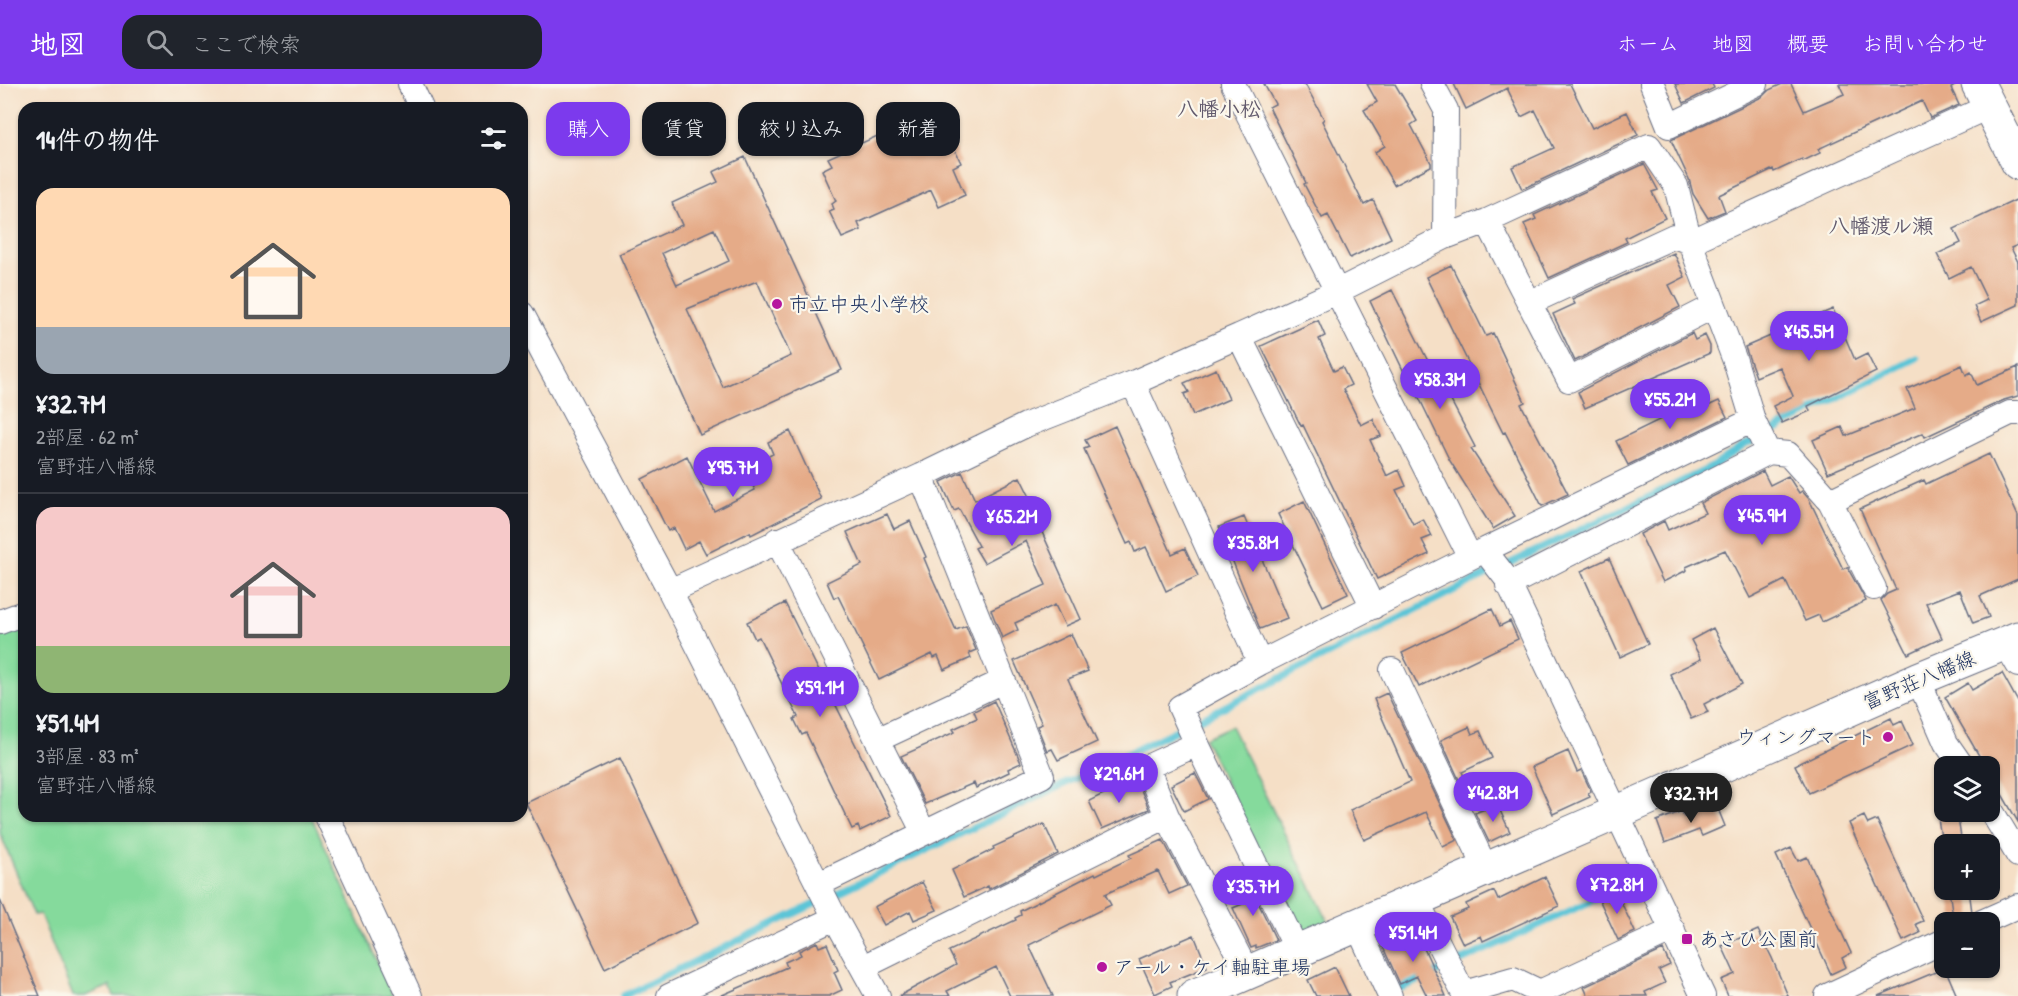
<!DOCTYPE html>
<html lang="ja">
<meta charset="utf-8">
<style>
:root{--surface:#171b24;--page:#20242c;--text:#f1f3f6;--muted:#9ea1a6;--line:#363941;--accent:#7c3aed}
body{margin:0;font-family:"Patrick Hand","Klee One",sans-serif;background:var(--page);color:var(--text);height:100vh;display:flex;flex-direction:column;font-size:22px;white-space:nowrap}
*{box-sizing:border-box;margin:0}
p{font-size:20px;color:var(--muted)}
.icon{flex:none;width:33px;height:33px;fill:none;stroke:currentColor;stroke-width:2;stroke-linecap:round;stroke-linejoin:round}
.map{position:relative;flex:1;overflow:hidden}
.sheet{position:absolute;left:18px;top:18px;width:510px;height:720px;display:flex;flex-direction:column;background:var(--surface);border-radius:18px;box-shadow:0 2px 4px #0004}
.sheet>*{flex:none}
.guide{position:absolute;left:546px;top:18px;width:570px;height:54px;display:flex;gap:12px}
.buttons{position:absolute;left:1934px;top:672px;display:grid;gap:12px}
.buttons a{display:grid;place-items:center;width:66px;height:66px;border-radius:12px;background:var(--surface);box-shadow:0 2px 4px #0004;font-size:30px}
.price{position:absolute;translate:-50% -51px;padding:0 14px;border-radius:21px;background:var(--accent);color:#fff;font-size:20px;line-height:39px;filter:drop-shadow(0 2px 3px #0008)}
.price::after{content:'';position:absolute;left:50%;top:36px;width:18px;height:14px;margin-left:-9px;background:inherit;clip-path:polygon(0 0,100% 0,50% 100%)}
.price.active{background:#222;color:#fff}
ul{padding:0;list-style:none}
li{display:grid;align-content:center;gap:12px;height:318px;padding:0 18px}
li+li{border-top:2px solid var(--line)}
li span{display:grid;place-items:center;height:186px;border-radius:18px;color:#555}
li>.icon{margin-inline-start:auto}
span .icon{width:108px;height:108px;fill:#fffc;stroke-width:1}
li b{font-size:26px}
h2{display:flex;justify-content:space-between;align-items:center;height:72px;padding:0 18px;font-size:26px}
.chip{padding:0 21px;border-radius:18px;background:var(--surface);box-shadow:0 2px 4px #0004;font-size:21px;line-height:54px}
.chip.active{background:var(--accent);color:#fff}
header{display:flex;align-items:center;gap:36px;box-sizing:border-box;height:84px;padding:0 30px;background:var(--accent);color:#fff}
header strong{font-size:28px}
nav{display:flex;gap:33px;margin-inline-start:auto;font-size:21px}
.search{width:420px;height:54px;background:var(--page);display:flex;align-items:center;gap:15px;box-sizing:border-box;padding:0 21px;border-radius:18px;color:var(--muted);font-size:22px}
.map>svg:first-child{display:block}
.green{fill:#85da9c;stroke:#50847d;stroke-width:1.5}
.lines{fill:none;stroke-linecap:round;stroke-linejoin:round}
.stream{stroke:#5bc5d7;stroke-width:7}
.building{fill:#e5ab88;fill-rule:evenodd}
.minor-casing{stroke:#676d82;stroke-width:26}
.secondary-casing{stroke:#676d82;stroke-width:35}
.minor{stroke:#fff;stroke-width:24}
.secondary{stroke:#fff;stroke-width:33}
.poi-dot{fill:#b5179e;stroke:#fbf7ec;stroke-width:2}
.labels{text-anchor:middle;stroke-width:4.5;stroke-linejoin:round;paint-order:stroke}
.poi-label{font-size:20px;fill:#1b2f5e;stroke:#fbf7ec;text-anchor:start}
.street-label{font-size:20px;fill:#1b2f5e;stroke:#fbf7ec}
.neighbourhood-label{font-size:21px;font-weight:bold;fill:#625a6d;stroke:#fbf7ec}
</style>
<header>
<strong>地図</strong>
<div class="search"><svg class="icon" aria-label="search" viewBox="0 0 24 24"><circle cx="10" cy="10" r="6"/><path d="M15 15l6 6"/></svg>ここで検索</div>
<nav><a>ホーム</a><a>地図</a><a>概要</a><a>お問い合わせ</a></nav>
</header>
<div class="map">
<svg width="2018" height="912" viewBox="0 0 2018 912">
<rect width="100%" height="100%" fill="#fbf7ec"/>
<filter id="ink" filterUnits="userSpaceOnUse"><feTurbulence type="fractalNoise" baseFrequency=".0167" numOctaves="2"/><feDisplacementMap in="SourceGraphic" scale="12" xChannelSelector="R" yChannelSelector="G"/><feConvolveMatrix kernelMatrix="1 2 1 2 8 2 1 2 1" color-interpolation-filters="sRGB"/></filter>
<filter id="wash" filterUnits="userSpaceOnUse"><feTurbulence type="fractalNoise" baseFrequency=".008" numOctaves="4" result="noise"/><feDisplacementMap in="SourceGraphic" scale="24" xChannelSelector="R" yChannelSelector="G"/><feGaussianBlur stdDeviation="1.35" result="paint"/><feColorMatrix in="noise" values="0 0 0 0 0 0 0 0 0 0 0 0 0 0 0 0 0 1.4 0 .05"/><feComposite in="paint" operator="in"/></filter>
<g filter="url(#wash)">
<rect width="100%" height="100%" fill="#f5dfc6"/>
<path class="green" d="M 24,543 L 24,732 L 311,732 L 393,912 L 114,912 L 110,902 L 85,912 L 73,912 L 40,830 L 34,831 L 0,749 L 0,552 Z
M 1231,642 L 1329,839 L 1300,853 L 1204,654 Z"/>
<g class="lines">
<path class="stream" d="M 1461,877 L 1624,802
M 1401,904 L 1445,885
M 623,912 L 1210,630 L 1477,495 L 1714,382 L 1745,361 L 1917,274"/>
</g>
<g id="blocks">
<path class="building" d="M 1264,0 L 1305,0 L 1324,35 L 1322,37 L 1364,121 L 1373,116 L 1391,154 L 1350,174 L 1328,131 L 1322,134 L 1304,100 L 1306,99 L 1269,23 L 1275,20 Z
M 1367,0 L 1395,0 L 1417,37 L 1411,41 L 1431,79 L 1431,82 L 1394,101 L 1375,68 L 1385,62 L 1364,26 L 1377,18 Z
M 1454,0 L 1570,0 L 1592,44 L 1627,28 L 1638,51 L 1522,105 L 1512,83 L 1554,64 L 1535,26 L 1521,33 L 1507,4 L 1466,25 Z
M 1675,0 L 1712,0 L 1714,4 L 1684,19 Z
M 1782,0 L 1791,0 L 1804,27 L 1844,10 L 1839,0 L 1958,0 L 1951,4 L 1959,21 L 1930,34 L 1922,17 L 1872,40 L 1818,65 L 1820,69 L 1803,77 L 1802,75 L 1774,88 L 1773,85 L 1719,111 L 1725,127 L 1708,134 L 1693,110 L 1689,95 L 1671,56 L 1762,13 L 1769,6 Z
M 929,29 L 932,36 L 940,33 L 961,79 L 953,83 L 965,111 L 939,123 L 931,106 L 858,139 L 861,146 L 842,154 L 829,127 L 834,125 L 832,120 L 836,117 L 822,86 L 832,81 L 828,74 Z
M 745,73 L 842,286 L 700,351 L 619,170 L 682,141 L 672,119 L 718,98 L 713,88 ZM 714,145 L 729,177 L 677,201 L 662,169 ZM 757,197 L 791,272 L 723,303 L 687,225 Z
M 1644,80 L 1658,106 L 1652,108 L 1665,134 L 1625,154 L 1627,158 L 1549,194 L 1524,140 L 1536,135 L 1534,131 Z
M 2018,115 L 2018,161 L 2011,164 L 2018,178 L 2018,221 L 1981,238 L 1974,222 L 1987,216 L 1971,183 L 1949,194 L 1937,170 L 1961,159 L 1954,145 Z
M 1674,169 L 1685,193 L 1669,201 L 1680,223 L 1575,277 L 1553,230 L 1575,220 L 1572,215 Z
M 1451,181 L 1486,252 L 1493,249 L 1525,318 L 1521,320 L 1568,410 L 1542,422 L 1505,348 L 1503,349 L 1426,193 Z
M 1392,206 L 1436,293 L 1438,293 L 1449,315 L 1450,315 L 1475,363 L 1471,365 L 1515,432 L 1493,445 L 1450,377 L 1405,285 L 1403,286 L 1370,217 Z
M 1833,225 L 1855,276 L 1867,270 L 1876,288 L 1808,322 L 1810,327 L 1782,339 L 1773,322 L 1793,312 L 1780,283 L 1756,293 L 1745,263 Z
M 1318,236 L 1325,252 L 1319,255 L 1334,287 L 1342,283 L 1351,301 L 1343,305 L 1361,341 L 1373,335 L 1381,352 L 1370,356 L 1387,392 L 1399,386 L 1406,402 L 1396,406 L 1413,440 L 1423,435 L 1432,452 L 1422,456 L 1429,470 L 1377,495 L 1303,341 L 1301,342 L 1261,262 Z
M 1692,249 L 1695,256 L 1705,251 L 1710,262 L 1710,269 L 1585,324 L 1578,308 Z
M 1962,281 L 1966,291 L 1971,288 L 1977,301 L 2018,283 L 2018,312 L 2004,316 L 1925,353 L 1923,349 L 1828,389 L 1813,356 L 1842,343 L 1846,352 L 1915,324 L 1907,305 Z
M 1216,285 L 1229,315 L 1193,331 L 1184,310 L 1189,308 L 1184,299 Z
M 1704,314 L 1708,322 L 1719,317 L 1727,333 L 1628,381 L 1616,357 Z
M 1115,342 L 1172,470 L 1185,464 L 1198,492 L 1166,507 L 1146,463 L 1135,468 L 1131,458 L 1127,460 L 1084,365 L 1089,363 L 1085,356 Z
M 790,347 L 821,415 L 751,451 L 750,448 L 706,470 L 699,457 L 684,465 L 674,444 L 668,447 L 642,395 L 687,372 L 714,427 L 755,406 L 744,384 L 773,370 L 768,358 Z
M 1989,370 L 2018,432 L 2018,495 L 1980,512 L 1989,533 L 1973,539 L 1960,506 L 1926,519 L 1942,554 L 1908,570 L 1881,516 L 1887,510 L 1896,506 L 1860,425 L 1924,396 L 1926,400 Z
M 1763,387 L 1770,401 L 1788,392 L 1799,409 L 1802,407 L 1809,415 L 1843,485 L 1847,483 L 1866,517 L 1822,538 L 1819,531 L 1805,537 L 1785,496 L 1750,514 L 1725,466 L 1686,483 L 1687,486 L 1663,498 L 1640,450 L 1664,437 L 1668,446 L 1705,429 L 1700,419 Z
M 962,388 L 975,416 L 1020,393 L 1031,415 L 1028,417 L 1044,447 L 1042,448 L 1081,535 L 1065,542 L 1055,521 L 1015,539 L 1018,546 L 1002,554 L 991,526 L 1046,501 L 1026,457 L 984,479 L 975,464 L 979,462 L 959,425 L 954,427 L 941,398 Z
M 1304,417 L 1348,510 L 1323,522 L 1278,430 Z
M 887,430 L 894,445 L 910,437 L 926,473 L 924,474 L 931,491 L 956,546 L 966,542 L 976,566 L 969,569 L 971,574 L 944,586 L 938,572 L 934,574 L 932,570 L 879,596 L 838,512 L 834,514 L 827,498 L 862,481 L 847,448 Z
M 1244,433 L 1287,534 L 1260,545 L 1219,443 Z
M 1609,474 L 1648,560 L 1620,573 L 1581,487 Z
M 785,519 L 891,732 L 860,747 L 858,742 L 852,745 L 806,649 L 802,651 L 794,635 L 798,633 L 759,553 L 755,555 L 747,538 Z
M 1492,525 L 1500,542 L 1510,537 L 1518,555 L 1419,603 L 1402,569 Z
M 1713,544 L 1742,600 L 1704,620 L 1708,628 L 1691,635 L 1670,590 L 1701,575 L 1691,556 Z
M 1071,550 L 1088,587 L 1068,595 L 1097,658 L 1058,676 L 1052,665 L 1047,667 L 1037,642 L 1042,640 L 1014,577 Z
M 2002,589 L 2018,618 L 2018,738 L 1989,688 L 1989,682 L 1985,682 L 1945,613 L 1968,599 L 1972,606 Z
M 1387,609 L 1457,756 L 1443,763 L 1426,728 L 1364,756 L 1350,726 L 1410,698 L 1374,615 Z
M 994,617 L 1021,679 L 1008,685 L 1009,688 L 976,704 L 974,699 L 925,720 L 901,672 L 955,648 L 953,645 L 977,634 L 974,627 Z
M 1891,634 L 1894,641 L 1902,637 L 1913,661 L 1809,709 L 1795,681 Z
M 1469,643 L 1472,650 L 1480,647 L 1492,674 L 1462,688 L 1467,697 L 1461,700 L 1441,656 Z
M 1568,667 L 1577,688 L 1581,686 L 1591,707 L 1588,709 L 1590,713 L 1553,730 L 1532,683 Z
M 620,674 L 698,839 L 605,884 L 526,719 Z
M 1195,689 L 1208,715 L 1184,727 L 1171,701 Z
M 1136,694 L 1149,725 L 1102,745 L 1089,717 Z
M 1497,720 L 1510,748 L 1489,758 L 1475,729 Z
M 1716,720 L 1725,742 L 1702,752 L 1699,746 L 1665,759 L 1657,737 L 1682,727 L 1684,733 Z
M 1937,728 L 1957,728 L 1962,760 L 1942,760 Z
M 1864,732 L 1868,740 L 1877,736 L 1923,837 L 1916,840 L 1920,849 L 1903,857 L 1849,739 Z
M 1044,740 L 1058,770 L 989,805 L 988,802 L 964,813 L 952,786 L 994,765 L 993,763 Z
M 1163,756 L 1187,802 L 1169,810 L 1158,787 L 1140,795 L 1140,794 L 1105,810 L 1111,821 L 1029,861 L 1053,912 L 1010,912 L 996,883 L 947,907 L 950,912 L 899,912 L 956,881 L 949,867 L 1016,836 L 1015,834 L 1021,831 L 1020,827 L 1095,789 L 1096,791 L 1131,774 L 1129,771 Z
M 1791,764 L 1798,777 L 1807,773 L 1851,869 L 1842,874 L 1846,883 L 1831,890 L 1776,771 Z
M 1246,793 L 1276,856 L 1256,864 L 1256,862 L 1251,864 L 1233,824 L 1245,819 L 1235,798 Z
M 1545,793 L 1559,822 L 1483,857 L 1481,852 L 1463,860 L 1450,833 L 1468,825 L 1466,820 L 1494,807 L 1498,816 Z
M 922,798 L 937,826 L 914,836 L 910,827 L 884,841 L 874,823 Z
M 1949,806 L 1969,806 L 1972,828 L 1970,832 L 1953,833 Z
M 1616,807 L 1635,848 L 1618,856 L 1599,815 Z
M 0,816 L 40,912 L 0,912 Z
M 1415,845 L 1446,912 L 1427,912 L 1417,892 L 1400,900 L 1382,861 Z
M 1758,846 L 1772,874 L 1788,912 L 1728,912 L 1721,896 L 1735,890 L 1722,862 Z
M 1194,851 L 1207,883 L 1170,898 L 1172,902 L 1155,910 L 1139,875 Z
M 817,858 L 819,863 L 827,860 L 838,886 L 834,888 L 842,906 L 829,912 L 720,912 L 787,883 L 785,878 L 801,871 L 799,867 Z
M 1663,866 L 1670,881 L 1659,886 L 1665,899 L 1645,908 L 1647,912 L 1588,912 L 1584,903 Z
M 1335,883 L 1349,912 L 1316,912 L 1308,896 Z
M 1945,884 L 1957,912 L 1878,912 Z"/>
</g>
</g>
<g filter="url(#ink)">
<use href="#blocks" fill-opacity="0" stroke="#676d82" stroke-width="1.5"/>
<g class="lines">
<defs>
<path id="minor" d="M 410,0 L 421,24
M 1233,0 L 1470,473
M 1432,0 L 1446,26 L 1445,153
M 1652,0 L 1669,42 L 1756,0
M 1487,137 L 1569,296 L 1714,222
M 1529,219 L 1674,152 L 1690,158 L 1988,23
M 522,230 L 670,507 L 835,834 L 878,912
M 1239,252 L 1336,208 L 1445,153 L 1487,137 L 1649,62 L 1676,102 L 1690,158 L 1735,277 L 1753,336 L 1766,364 L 1769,368 L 1788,370 L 1830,417 L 1874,504
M 1830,417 L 2010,329 L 2018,329
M 777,456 L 924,749
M 1487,465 L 1753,336
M 1508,501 L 1769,368
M 670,507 L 921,392 L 1026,341 L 1133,299
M 0,538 L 24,529
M 2005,559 L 2018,581
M 1260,579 L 1133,299 L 1239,252 L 1373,523
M 1392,586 L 1486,785
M 1918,595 L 1946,659 L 1962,682
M 877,656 L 1003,597
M 1197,660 L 1297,866
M 1989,723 L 2018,771
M 327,732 L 410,912
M 819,800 L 1042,692 L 921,392
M 1416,815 L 1465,912
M 1982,838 L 2018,822
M 1357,841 L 1390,912
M 863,883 L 1167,732
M 1247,888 L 1167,732 L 1147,683 L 1197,660 L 1180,623 L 1260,579 L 1487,465 L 1492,476 L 1506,494 L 1703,912
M 1540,908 L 1673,846
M 1464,909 L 1513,895 L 1540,908 L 1542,912
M 669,912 L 835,834
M 1827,912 L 1944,857"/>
<path id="secondary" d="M 1978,0 L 2018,79
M 1194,912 L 1618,728 L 1918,595 L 2018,554"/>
</defs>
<use href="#minor" class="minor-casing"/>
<use href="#secondary" class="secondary-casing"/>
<use href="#minor" class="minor"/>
<use href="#secondary" class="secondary"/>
</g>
</g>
<g class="poi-dot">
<circle cx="777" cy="220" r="6"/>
<circle cx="1888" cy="653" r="6"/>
<rect x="1681" y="849" width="12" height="12" rx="3"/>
<circle cx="1102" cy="883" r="6"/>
</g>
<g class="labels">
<g class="poi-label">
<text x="789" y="227">市立中央小学校</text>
<text x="1876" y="660" text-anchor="end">ウィングマート</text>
<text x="1699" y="862">あさひ公園前</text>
<text x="1114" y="890">アール・ケイ軸駐車場</text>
</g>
<g class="street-label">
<text transform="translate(1919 596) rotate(-23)" y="7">富野荘八幡線</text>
</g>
<g class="neighbourhood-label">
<text x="1219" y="32">八幡小松</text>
<text x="1881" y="149">八幡渡ル瀬</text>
</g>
</g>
</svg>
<div class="buttons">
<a><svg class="icon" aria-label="layers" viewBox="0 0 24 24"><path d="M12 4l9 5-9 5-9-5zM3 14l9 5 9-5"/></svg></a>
<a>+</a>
<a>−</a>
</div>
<b class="price" style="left:1809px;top:278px">¥45.5M</b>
<b class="price" style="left:1440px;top:326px">¥58.3M</b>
<b class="price" style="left:1670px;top:346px">¥55.2M</b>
<b class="price" style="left:733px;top:414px">¥95.7M</b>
<b class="price" style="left:1762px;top:462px">¥45.9M</b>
<b class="price" style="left:1012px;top:463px">¥65.2M</b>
<b class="price" style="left:1253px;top:489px">¥35.8M</b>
<b class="price" style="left:820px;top:634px">¥59.1M</b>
<b class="price" style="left:1119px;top:720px">¥29.6M</b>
<b class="price" style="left:1493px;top:739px">¥42.8M</b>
<b class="price active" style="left:1691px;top:740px">¥32.7M</b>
<b class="price" style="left:1617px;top:831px">¥72.8M</b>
<b class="price" style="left:1253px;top:833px">¥35.7M</b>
<b class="price" style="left:1413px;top:879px">¥51.4M</b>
<div class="guide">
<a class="chip active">購入</a>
<a class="chip">賃貸</a>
<a class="chip">絞り込み</a>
<a class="chip">新着</a>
</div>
<section class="sheet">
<h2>14件の物件<svg class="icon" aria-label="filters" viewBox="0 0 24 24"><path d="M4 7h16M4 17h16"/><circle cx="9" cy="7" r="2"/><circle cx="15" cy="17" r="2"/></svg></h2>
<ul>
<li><span style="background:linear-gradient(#ffd9b3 75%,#9aa5b1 0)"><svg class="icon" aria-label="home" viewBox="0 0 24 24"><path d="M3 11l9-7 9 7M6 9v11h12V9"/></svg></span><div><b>¥32.7M</b><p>2部屋 · 62 m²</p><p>富野荘八幡線</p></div></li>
<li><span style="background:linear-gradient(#f6c9c9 75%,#8fb573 0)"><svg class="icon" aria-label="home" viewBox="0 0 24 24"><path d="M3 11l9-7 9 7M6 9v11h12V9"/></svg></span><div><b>¥51.4M</b><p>3部屋 · 83 m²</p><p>富野荘八幡線</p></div></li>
</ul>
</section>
</div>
